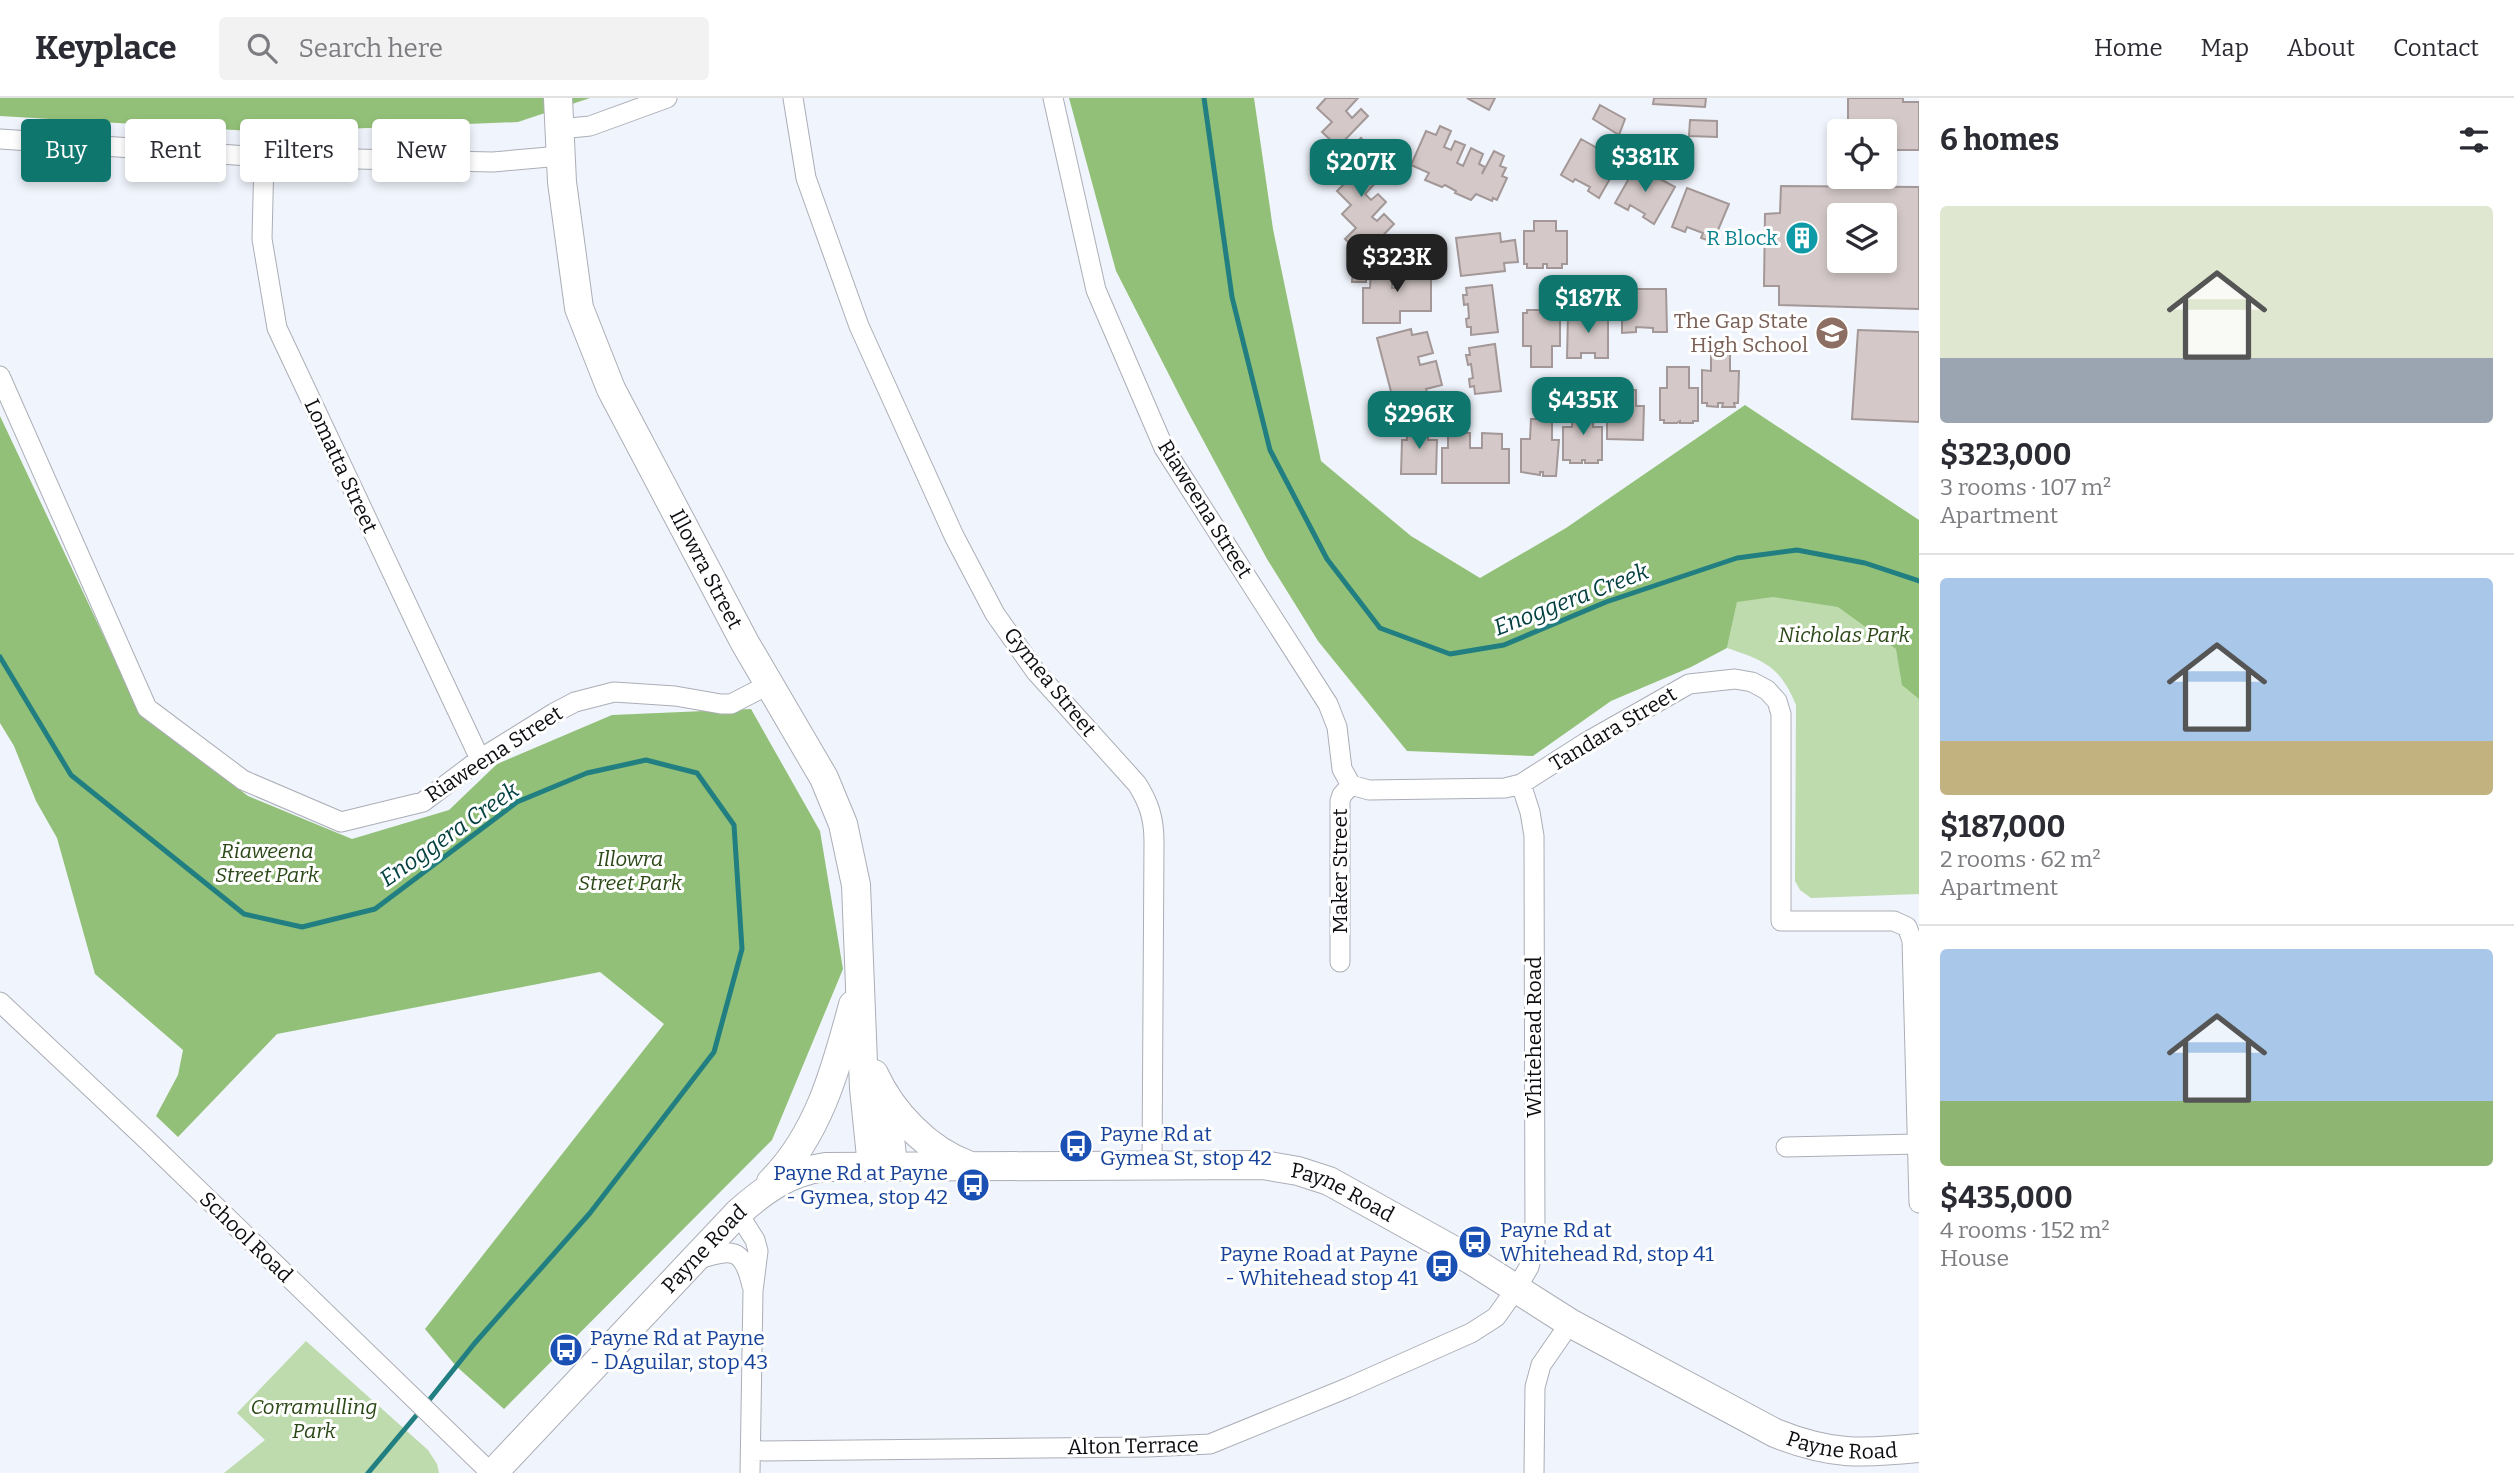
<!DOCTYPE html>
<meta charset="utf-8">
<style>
:root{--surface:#fff;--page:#f2f2f3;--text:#2b2b33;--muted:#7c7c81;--line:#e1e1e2;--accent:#0f766e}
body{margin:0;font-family:Bitter,serif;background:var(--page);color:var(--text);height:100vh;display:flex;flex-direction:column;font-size:26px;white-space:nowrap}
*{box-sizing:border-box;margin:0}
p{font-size:23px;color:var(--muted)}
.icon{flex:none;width:38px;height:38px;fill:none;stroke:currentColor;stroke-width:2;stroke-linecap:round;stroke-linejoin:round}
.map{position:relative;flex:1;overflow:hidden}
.drawer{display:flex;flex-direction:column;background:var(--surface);width:595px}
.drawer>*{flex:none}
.guide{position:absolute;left:21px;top:21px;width:665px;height:63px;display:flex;gap:14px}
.tools{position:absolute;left:1827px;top:21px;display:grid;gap:14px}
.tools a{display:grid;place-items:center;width:70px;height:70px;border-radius:7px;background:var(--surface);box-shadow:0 4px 10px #0003;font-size:35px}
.price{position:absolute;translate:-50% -60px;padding:0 16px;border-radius:14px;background:var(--accent);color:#fff;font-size:23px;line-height:46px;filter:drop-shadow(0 2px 4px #0008)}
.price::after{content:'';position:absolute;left:50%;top:42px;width:21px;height:16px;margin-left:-10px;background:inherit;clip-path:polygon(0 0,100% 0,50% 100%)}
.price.current{background:#222;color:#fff}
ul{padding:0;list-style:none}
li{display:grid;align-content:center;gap:14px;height:371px;padding:0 21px}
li+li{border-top:2px solid var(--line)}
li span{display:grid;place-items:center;height:217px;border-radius:7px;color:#555}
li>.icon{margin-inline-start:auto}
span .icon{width:126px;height:126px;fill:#fffc;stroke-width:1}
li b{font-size:30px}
h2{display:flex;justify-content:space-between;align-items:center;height:84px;padding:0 21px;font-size:30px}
.pill{padding:0 24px;border-radius:7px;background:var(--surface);box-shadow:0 4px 10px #0003;font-size:24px;line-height:63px}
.pill.current{background:var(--accent);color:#fff}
header{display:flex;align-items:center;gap:42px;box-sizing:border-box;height:98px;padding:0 35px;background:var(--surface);border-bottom:2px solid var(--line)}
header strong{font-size:33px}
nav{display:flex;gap:38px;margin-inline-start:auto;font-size:24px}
.search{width:490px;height:63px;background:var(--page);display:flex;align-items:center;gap:18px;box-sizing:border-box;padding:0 24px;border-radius:7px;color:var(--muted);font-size:26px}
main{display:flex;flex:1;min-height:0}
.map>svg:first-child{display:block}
.green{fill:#bedbad}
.forest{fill:#93c078}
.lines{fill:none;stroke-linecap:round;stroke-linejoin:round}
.stream{stroke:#227f81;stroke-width:5}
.building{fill:#d4c9c8;stroke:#a39897;stroke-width:2;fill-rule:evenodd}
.street-casing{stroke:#abaeb6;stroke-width:21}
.secondary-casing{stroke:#abaeb6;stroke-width:30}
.street{stroke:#fff;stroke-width:19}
.secondary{stroke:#fff;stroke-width:28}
.labels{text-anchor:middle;stroke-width:6;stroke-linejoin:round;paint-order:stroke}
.culture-label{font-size:21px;fill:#0d838f;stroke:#fff;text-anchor:end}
.education-label{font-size:21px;fill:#785e54;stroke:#fff;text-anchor:end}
.street-label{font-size:21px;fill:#0c0d10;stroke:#fff}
.park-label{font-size:21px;font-style:italic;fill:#2c4817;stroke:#fff}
.transit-label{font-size:21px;fill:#164399;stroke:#fff;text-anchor:start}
.water-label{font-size:23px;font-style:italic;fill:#044040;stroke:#fff}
</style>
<header>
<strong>Keyplace</strong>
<div class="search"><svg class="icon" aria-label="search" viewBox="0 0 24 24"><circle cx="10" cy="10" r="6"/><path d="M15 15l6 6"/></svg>Search here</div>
<nav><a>Home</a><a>Map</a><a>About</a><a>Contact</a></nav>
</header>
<main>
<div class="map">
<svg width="1919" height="1375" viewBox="0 0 1919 1375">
<rect width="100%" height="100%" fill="#f0f4fc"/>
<path class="green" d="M 1737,460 L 1919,483 L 1919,796 L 1811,800 L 1800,792 L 1795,783 L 1796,607 C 1780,568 1765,563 1727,550 L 1737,503 Z
M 306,1243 L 428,1352 L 437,1366 L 439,1375 L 224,1375 L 265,1342 L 237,1315 Z"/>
<path class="forest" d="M 0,0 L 590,0 L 518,24 L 269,34 L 0,18 Z
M 1069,0 L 1254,0 L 1273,131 L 1321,363 L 1411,438 L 1480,480 L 1566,430 L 1745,307 L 1919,422 L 1919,601 L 1902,587 L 1896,551 L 1838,509 L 1773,499 L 1737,504 L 1727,550 L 1691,569 L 1611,603 L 1533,658 L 1407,653 L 1318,543 L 1267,461 L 1188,314 L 1116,173 Z
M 0,318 L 140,615 L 248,698 L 352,741 L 449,712 L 497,666 L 612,617 L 751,611 L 820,733 L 843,871 L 772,1042 L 504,1311 L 456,1268 L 425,1231 L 664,926 L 600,874 L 277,936 L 178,1039 L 156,1018 L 178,977 L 183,952 L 95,876 L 57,740 L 36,703 L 14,648 L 0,625 Z"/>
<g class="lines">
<path class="stream" d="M 1204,0 L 1232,199 L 1270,352 L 1327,461 L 1380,530 L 1450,556 L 1504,547 L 1606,504 L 1737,460 L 1797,452 L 1865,465 L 1919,483
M 0,559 L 71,677 L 244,816 L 302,829 L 375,811 L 517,704 L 587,675 L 646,662 L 697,675 L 734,727 L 742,851 L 714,954 L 590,1115 L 474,1246 L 426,1306
M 368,1375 L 420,1313"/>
</g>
<path class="building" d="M 1326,0 L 1358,0 L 1346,13 L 1352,20 L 1361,11 L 1368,18 L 1338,49 L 1322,34 L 1332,24 L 1317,10 Z
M 1467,0 L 1495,0 L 1489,12 Z
M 1654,0 L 1706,0 L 1705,9 L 1653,6 Z
M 1848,0 L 1903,0 L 1903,4 L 1919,4 L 1919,52 L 1885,52 L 1885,33 L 1848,33 Z
M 1600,7 L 1625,21 L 1619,37 L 1593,21 Z
M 1690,22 L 1717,23 L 1717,39 L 1689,38 Z
M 1440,28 L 1451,33 L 1444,49 L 1451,52 L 1455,43 L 1465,47 L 1457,65 L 1463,68 L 1471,50 L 1483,56 L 1479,66 L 1485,69 L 1482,76 L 1494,53 L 1504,58 L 1500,68 L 1506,70 L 1502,78 L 1507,80 L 1497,102 L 1493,100 L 1492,103 L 1476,96 L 1471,102 L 1455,95 L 1456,93 L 1445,87 L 1442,89 L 1425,82 L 1429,75 L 1411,67 L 1426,33 L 1436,37 Z
M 1361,40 L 1369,48 L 1362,56 L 1369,62 L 1359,72 L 1366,78 L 1372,72 L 1380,80 L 1365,96 L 1371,102 L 1378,96 L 1386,104 L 1372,119 L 1377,123 L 1384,116 L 1394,126 L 1363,158 L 1345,141 L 1356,130 L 1342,116 L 1351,107 L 1337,93 L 1345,85 L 1330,71 Z
M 1581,41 L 1620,63 L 1599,100 L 1588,93 L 1590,89 L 1575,81 L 1573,84 L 1561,77 Z
M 1636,68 L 1675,89 L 1654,126 L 1643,119 L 1645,116 L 1630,107 L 1628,112 L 1615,105 Z
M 1781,88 L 1919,89 L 1919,211 L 1779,207 L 1779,188 L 1764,188 L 1765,116 L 1780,115 ZM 1839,117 L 1885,117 L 1885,163 L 1839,163 Z
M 1687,90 L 1729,106 L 1713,144 L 1701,140 L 1703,135 L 1687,129 L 1685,134 L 1672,129 Z
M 1534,123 L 1556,123 L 1556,133 L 1567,133 L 1567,166 L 1562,166 L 1562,170 L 1547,170 L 1547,166 L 1543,166 L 1543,170 L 1527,170 L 1527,166 L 1524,166 L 1524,133 L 1534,133 Z
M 1500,135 L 1501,144 L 1515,142 L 1518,164 L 1504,165 L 1505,173 L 1461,178 L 1456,140 Z
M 1403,163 L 1424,163 L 1424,179 L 1431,179 L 1431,213 L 1400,213 L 1400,225 L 1363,225 L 1363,190 L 1370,190 L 1371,174 L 1392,174 L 1392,190 L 1398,190 L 1398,179 L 1403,179 Z
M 1353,171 L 1366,171 L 1366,184 L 1352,184 Z
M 1492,187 L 1498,234 L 1471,237 L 1471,229 L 1467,229 L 1466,221 L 1469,220 L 1468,206 L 1464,207 L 1463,197 L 1467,197 L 1466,190 Z
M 1622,191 L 1666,191 L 1667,234 L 1653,234 L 1653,230 L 1636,229 L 1636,234 L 1622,235 Z
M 1527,212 L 1540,212 L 1540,215 L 1543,215 L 1543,212 L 1556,212 L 1556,215 L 1560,215 L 1560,248 L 1552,248 L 1552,269 L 1531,269 L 1531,248 L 1523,248 L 1523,215 L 1527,215 Z
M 1568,216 L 1608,216 L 1608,260 L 1595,260 L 1595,255 L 1581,255 L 1581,260 L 1567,260 Z
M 1411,231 L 1412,237 L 1427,234 L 1433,255 L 1418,259 L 1420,267 L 1436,263 L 1442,287 L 1426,291 L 1428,297 L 1394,305 L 1377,240 Z
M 1858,232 L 1919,234 L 1919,324 L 1852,321 Z
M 1495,246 L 1501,293 L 1475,296 L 1474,288 L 1470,289 L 1469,281 L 1473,280 L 1471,266 L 1468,267 L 1466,257 L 1470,257 L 1469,250 Z
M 1711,252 L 1730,253 L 1730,273 L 1739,273 L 1738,305 L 1734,305 L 1735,309 L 1722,309 L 1723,305 L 1718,305 L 1718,309 L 1707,308 L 1707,305 L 1702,305 L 1702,272 L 1711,273 Z
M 1667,269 L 1689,269 L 1689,290 L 1698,290 L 1698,323 L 1693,323 L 1693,325 L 1680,325 L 1680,323 L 1677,325 L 1664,325 L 1664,322 L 1660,322 L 1660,290 L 1667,290 Z
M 1615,292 L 1636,292 L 1636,308 L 1644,308 L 1643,342 L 1607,341 L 1607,307 L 1615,307 Z
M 1573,307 L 1594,307 L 1593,329 L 1602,329 L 1602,362 L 1598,362 L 1598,365 L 1585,365 L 1585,362 L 1582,362 L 1582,365 L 1570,365 L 1570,362 L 1563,362 L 1563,329 L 1572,329 Z
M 1531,321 L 1552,321 L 1552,342 L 1559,342 L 1556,378 L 1543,378 L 1543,374 L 1540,374 L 1540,377 L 1521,374 L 1521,341 L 1530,341 Z
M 1407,326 L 1429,326 L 1428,342 L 1437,342 L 1436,376 L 1401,376 L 1402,342 L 1407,342 Z
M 1448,335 L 1470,335 L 1470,350 L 1482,350 L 1482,335 L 1502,336 L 1502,351 L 1509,351 L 1509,385 L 1442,385 L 1442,350 L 1448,350 Z"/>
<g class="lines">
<defs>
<path id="street" d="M 793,0 L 806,80 L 859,228 L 954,438 L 995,516 L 1036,574 L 1137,686 C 1149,705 1154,720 1154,744 L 1152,1067
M 1053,0 L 1096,192 L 1164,350 L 1328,606 L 1337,629 L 1342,671 L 1351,687 L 1369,692 L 1505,690 L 1521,686 L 1585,645 L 1689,586 L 1735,581 L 1752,584 L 1767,592 L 1777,603 L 1781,616 L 1781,823 L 1894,823 L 1907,829 L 1912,842 L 1919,1105
M 560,31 L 590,28 L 667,0
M 0,41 L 264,59 L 493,64 L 560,58
M 264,59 L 262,141 L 277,230 L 480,661
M 0,278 L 147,610 L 243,682 L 341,724 L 423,704 L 480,661 L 554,615 L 575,604 L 614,594 L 675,598 L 721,606 L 731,606 L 768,587
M 1340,864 L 1340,703 L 1342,697 L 1351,687
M 0,904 L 148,1043 L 491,1375
M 1786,1049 L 1917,1046
M 738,1115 L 755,1142 L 758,1153 L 753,1193 L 750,1375
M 696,1162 C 732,1150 743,1149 752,1188
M 751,1353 L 1148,1349 L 1210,1346 L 1347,1290 L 1471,1235 L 1496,1219 L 1516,1191 L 1529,1169 L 1535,1145 L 1534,738 L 1530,714 L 1521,686
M 1534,1375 L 1535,1289 L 1541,1267 L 1570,1225"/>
<g id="secondary">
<path id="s1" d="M 558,0 L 562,84 L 579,210 L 611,291 L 745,545 L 824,680 L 843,726 L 856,787 L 864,990 L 872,1069"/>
<path d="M 874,976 C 892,1015 927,1052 968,1067"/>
<path d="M 881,999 L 890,1039 L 893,1068"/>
<path d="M 771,1084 C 819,1036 836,970 853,907"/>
<path id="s2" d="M 493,1375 L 738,1115 C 765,1091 789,1074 825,1069 L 1263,1067 L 1298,1073 L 1329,1083 L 1471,1162 L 1570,1225 L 1775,1335 C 1830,1357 1861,1356 1919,1350"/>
</g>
</defs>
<use href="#street" class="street-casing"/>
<use href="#secondary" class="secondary-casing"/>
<use href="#street" class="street"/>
<use href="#secondary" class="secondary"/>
</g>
<defs>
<symbol id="building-disc" viewBox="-11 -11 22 22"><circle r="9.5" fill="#0f9aa8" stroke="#fff"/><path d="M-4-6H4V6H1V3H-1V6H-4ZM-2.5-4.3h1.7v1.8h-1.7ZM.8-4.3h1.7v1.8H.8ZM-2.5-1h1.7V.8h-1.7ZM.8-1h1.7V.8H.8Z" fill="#fff"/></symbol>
<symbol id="school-disc" viewBox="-11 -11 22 22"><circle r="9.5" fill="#8d6e63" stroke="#fff"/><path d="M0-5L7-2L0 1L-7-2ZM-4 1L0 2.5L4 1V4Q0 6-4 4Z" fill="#fff"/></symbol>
<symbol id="bus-disc" viewBox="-11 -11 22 22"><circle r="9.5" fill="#1a4fb4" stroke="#fff"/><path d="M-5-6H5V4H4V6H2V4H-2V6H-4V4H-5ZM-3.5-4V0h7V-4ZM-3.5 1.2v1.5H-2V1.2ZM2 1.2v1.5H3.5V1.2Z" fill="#fff"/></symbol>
</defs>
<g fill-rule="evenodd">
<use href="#building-disc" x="1783" y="121" width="38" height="38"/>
<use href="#school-disc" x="1813" y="216" width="38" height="38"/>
<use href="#bus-disc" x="1057" y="1029" width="38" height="38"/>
<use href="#bus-disc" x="954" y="1068" width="38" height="38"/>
<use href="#bus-disc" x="1456" y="1125" width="38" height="38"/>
<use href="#bus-disc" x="1423" y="1149" width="38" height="38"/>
<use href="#bus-disc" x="547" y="1233" width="38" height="38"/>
</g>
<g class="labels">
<g class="culture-label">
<text x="1778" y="147">R Block</text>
</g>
<g class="education-label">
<text x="1808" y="230">The Gap State<tspan x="1808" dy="24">High School</tspan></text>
</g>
<g class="street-label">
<text transform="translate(341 368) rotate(65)" y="7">Lomatta Street</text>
<text transform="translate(1205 411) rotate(58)" y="7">Riaweena Street</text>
<text dy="7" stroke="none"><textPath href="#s1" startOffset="502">Illowra Street</textPath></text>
<text transform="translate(1050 584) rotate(51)" y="7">Gymea Street</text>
<text transform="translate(1613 631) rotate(-31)" y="7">Tandara Street</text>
<text transform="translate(494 656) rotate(-33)" y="7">Riaweena Street</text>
<text transform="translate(1340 773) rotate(-90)" y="7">Maker Street</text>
<text transform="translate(1534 939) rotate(-90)" y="7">Whitehead Road</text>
<text dy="7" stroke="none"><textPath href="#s2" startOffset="980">Payne Road</textPath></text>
<text transform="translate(246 1139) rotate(44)" y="7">School Road</text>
<text dy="7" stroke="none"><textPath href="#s2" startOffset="308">Payne Road</textPath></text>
<text dy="7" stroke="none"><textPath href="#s2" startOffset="1545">Payne Road</textPath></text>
<text transform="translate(1133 1348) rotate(-1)" y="7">Alton Terrace</text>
</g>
<g class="park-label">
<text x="1844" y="544">Nicholas Park</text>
<text x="267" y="760">Riaweena<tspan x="267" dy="24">Street Park</tspan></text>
<text x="630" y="768">Illowra<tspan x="630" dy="24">Street Park</tspan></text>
<text x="314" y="1316">Corramulling<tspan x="314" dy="24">Park</tspan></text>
</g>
<g class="transit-label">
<text x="1100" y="1043">Payne Rd at<tspan x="1100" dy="24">Gymea St, stop 42</tspan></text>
<text x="948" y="1082" text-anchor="end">Payne Rd at Payne<tspan x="948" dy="24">- Gymea, stop 42</tspan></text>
<text x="1500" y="1139">Payne Rd at<tspan x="1500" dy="24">Whitehead Rd, stop 41</tspan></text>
<text x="1418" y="1163" text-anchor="end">Payne Road at Payne<tspan x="1418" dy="24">- Whitehead stop 41</tspan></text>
<text x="590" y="1247">Payne Rd at Payne<tspan x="590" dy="24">- DAguilar, stop 43</tspan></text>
</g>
<g class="water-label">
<text transform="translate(1571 501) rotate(-21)" y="8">Enoggera Creek</text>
<text transform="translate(449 736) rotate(-35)" y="8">Enoggera Creek</text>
</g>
</g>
</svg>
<div class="tools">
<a><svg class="icon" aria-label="locate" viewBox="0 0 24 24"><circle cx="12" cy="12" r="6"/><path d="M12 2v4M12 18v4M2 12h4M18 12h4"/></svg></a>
<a><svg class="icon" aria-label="layers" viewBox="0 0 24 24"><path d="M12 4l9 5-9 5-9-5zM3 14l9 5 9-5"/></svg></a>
</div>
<b class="price" style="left:1645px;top:96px">$381K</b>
<b class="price" style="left:1361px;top:101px">$207K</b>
<b class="price current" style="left:1397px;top:196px">$323K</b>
<b class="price" style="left:1588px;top:237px">$187K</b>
<b class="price" style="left:1583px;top:339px">$435K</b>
<b class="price" style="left:1419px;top:353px">$296K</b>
<div class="guide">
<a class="pill current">Buy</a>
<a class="pill">Rent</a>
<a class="pill">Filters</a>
<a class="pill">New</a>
</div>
</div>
<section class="drawer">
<h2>6 homes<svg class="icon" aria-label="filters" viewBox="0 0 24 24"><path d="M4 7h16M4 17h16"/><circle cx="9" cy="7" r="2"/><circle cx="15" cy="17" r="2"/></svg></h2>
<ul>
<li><span style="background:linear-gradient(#dfe7d0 70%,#9aa5b1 0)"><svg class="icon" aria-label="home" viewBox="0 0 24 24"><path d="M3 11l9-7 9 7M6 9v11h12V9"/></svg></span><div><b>$323,000</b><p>3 rooms · 107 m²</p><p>Apartment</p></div></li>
<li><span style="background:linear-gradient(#a9c7e8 75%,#c2b280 0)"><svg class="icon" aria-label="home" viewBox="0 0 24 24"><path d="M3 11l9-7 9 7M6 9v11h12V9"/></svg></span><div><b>$187,000</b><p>2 rooms · 62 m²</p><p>Apartment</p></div></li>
<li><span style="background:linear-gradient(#a9c7e8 70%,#8fb573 0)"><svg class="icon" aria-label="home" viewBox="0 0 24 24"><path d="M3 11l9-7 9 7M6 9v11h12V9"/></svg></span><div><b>$435,000</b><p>4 rooms · 152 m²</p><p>House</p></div></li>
</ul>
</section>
</main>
